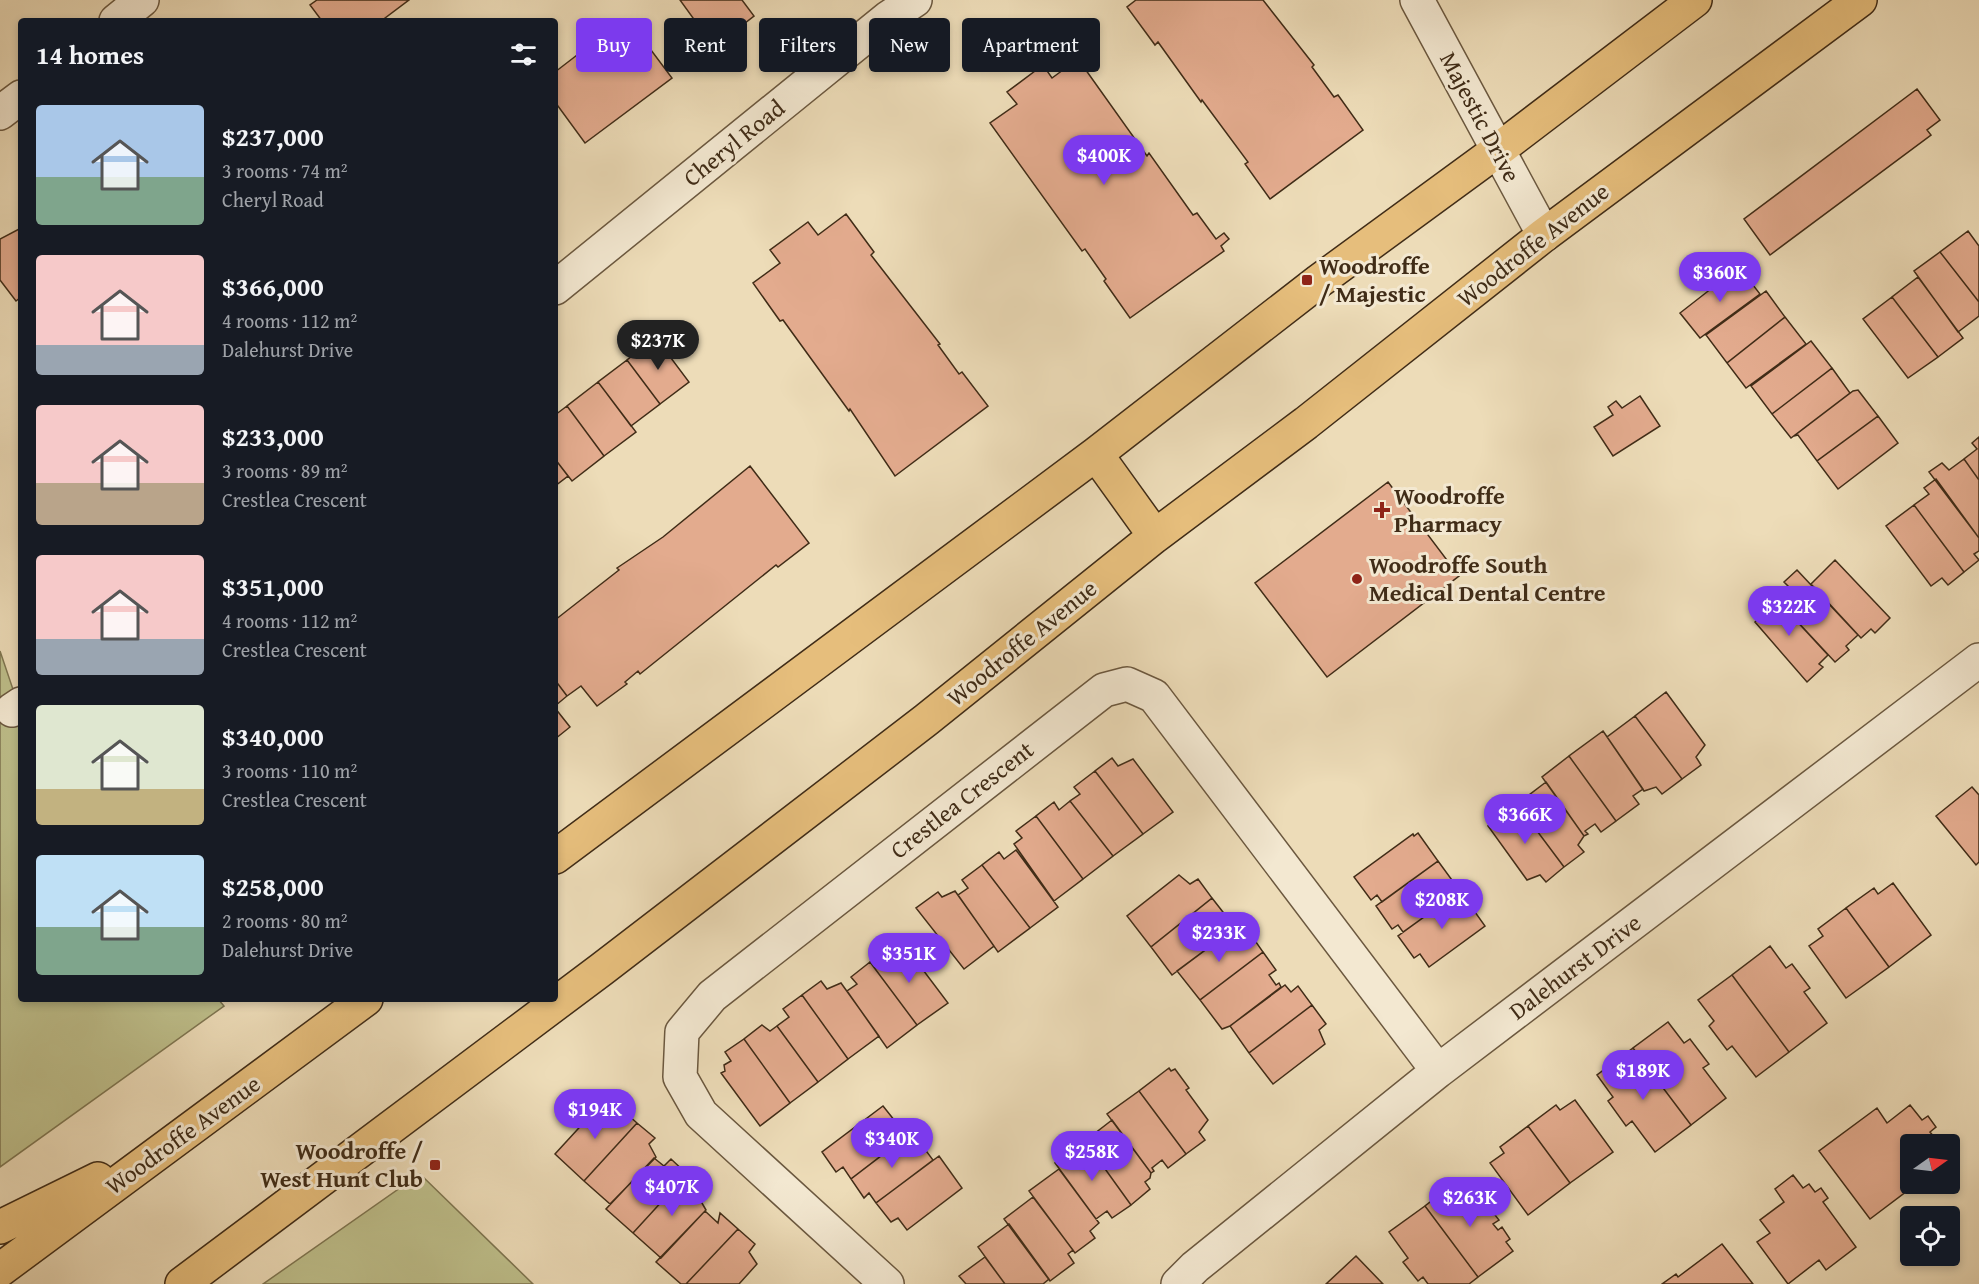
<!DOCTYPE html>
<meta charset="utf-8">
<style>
:root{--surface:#171b24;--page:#242831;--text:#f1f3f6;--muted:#9ea1a6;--accent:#7c3aed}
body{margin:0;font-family:"Gentium Book Plus",serif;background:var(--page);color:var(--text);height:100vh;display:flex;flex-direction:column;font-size:22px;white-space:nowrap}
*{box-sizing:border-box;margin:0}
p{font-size:20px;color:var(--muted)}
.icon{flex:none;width:33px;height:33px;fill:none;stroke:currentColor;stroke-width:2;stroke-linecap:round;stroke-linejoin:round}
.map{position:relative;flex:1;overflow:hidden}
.panel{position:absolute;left:18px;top:18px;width:540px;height:984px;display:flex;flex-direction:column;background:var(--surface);border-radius:6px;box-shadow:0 3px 9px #0003}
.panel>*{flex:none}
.banner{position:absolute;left:576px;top:18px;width:570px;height:54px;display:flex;gap:12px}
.needle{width:39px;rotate:76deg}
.controls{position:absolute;left:1900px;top:1134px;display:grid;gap:12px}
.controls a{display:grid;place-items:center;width:60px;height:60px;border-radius:6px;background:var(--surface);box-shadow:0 3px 9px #0003;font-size:30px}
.price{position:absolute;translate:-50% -51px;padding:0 14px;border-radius:21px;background:var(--accent);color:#fff;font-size:20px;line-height:39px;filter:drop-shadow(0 2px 3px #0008)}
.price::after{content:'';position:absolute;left:50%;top:36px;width:18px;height:14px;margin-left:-9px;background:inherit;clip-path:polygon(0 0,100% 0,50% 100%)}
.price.on{background:#222;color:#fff}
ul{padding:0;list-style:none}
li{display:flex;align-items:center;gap:18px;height:150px;padding:0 18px}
li span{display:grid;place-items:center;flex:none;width:168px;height:120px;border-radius:6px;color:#555}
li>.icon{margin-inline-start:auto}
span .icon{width:72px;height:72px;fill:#fffc;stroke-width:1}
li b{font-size:26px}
h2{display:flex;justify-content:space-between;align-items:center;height:72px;padding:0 18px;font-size:26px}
.tag{padding:0 21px;border-radius:6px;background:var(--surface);box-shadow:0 3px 9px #0003;font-size:21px;line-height:54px}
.tag.on{background:var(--accent);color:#fff}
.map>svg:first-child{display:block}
.green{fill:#bebf8b;stroke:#7f7651;stroke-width:1.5}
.building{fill:#e3ab8e;stroke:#402c17;stroke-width:1.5}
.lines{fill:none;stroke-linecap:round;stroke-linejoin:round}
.minor-casing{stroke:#6b583f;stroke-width:36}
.major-casing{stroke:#402c17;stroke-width:36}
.minor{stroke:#f3e8d1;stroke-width:33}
.major{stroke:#e6be7c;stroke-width:33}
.poi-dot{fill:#8f2418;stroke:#f3e8d1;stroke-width:2}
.labels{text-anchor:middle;stroke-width:6;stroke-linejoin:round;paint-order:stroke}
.street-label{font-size:24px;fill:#402c17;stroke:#f3e8d1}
.poi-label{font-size:24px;font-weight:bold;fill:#402c17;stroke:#f3e8d1;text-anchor:start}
</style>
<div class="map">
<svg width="1979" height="1284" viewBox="0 0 1979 1284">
<rect width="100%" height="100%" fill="#eddcb8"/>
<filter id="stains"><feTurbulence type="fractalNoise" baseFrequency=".00333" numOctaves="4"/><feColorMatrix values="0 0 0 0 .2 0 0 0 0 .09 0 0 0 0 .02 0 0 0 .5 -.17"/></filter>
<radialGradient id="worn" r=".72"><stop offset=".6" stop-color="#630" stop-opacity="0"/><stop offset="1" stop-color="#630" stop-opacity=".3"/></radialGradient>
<path class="green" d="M 0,651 L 21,713 L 21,999 L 218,999 L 224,1006 L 0,1167 Z
M 420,1174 L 533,1284 L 263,1284 Z"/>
<path class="building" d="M 317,0 L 409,0 L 381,21 L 322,21 L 310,5 Z
M 680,0 L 742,0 L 754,16 L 714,47 Z
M 1136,0 L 1263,0 L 1314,65 L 1312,67 L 1334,97 L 1338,95 L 1363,130 L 1270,199 L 1245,164 L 1248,162 L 1202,100 L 1201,102 L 1158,42 L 1155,45 L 1127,7 Z
M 639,34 L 672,78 L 585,143 L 555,102 L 555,72 L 581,52 L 593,68 Z
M 1078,59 L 1147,156 L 1149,153 L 1193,215 L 1197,213 L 1216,239 L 1224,233 L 1229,239 L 1221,246 L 1224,251 L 1130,318 L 1104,281 L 1106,279 L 1085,249 L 1082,251 L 990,123 L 1017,104 L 1007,92 L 1043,65 L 1052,78 Z
M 1917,89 L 1940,120 L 1927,130 L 1931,135 L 1770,255 L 1744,219 Z
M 846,214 L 874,252 L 871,255 L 940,344 L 938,345 L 959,374 L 962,372 L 988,406 L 895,476 L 850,409 L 849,411 L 783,320 L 780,321 L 753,283 L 780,263 L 770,250 L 808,222 L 818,235 Z
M 21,228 L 21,297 L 16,301 L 0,280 L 0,239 Z
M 1968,231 L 1979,246 L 1979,302 L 1940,252 Z
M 1940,252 L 1979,302 L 1979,316 L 1958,332 L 1914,271 Z
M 1739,267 L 1760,294 L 1700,338 L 1680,313 Z
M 1918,277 L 1963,338 L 1938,357 L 1892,297 Z
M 1766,291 L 1785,317 L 1727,363 L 1706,335 Z
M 1892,297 L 1938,357 L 1908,378 L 1863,319 Z
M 1785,317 L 1806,344 L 1746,388 L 1727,363 Z
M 656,338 L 689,382 L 660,404 L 627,360 Z
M 1811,341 L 1832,368 L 1772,414 L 1751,386 Z
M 627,360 L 660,404 L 631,426 L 598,382 Z
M 1832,368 L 1850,393 L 1791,438 L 1772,414 Z
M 598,382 L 636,432 L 604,456 L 567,406 Z
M 1858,390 L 1878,416 L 1817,461 L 1798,435 L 1794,436 L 1853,391 Z
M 1640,396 L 1660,426 L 1613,456 L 1594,427 L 1613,415 L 1608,407 L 1616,401 L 1622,408 Z
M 567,406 L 604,456 L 572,481 L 555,459 L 555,415 Z
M 1878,416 L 1898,443 L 1838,489 L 1817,461 Z
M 1979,437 L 1979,480 L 1964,459 L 1977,449 L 1972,443 Z
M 555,459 L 568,476 L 555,486 Z
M 1964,459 L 1979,480 L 1979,538 L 1929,472 L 1942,463 L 1949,470 Z
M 750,466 L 809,543 L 778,567 L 776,565 L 640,674 L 638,671 L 625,682 L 627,684 L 597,706 L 581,686 L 567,696 L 555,680 L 555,620 L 619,570 L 617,568 L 663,537 Z
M 1936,479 L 1979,538 L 1979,551 L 1974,554 L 1979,560 L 1964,572 L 1914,505 L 1929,494 L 1924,488 Z
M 1388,482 L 1459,576 L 1327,677 L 1255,583 Z
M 1914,505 L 1964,572 L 1948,585 L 1942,578 L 1931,586 L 1886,526 Z
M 1835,560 L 1890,618 L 1875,633 L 1871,629 L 1861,638 L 1811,584 Z
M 1797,570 L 1858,635 L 1846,646 L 1849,650 L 1835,662 L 1781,604 L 1794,592 L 1784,582 Z
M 1768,590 L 1828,655 L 1819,664 L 1823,667 L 1807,682 L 1755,622 L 1762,615 L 1752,605 Z
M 555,680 L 567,696 L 555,706 Z
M 1666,692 L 1705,745 L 1696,757 L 1701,765 L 1682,779 L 1635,716 Z
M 555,708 L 570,727 L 555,739 Z
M 1635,716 L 1682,779 L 1662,794 L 1656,787 L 1644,791 L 1607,737 Z
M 1603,731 L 1643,789 L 1633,796 L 1639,804 L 1616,821 L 1569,756 Z
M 1569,756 L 1616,821 L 1601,832 L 1595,824 L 1585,831 L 1588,834 L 1584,836 L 1542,777 Z
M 1112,758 L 1118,766 L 1133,759 L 1173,812 L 1143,834 L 1095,771 Z
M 1095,771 L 1143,834 L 1113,856 L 1070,801 L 1080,794 L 1074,787 Z
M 1546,782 L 1584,836 L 1578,845 L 1584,852 L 1564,867 L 1517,804 Z
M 1972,787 L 1979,795 L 1979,862 L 1976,865 L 1936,816 Z
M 1070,801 L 1113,856 L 1083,879 L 1036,816 L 1054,802 L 1059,810 Z
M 1517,804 L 1564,867 L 1546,882 L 1540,875 L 1527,880 L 1488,826 Z
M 1036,816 L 1083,879 L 1054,901 L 1014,844 L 1022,838 L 1016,831 Z
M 1418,833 L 1438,861 L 1382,902 L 1377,895 L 1371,900 L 1354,877 L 1413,834 L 1414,836 Z
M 1016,850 L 1058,907 L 1030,928 L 982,865 L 999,852 L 1004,859 Z
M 1438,861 L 1460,891 L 1403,932 L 1398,925 L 1392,929 L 1376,906 Z
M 982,865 L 1030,928 L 998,952 L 958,895 L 968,888 L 962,880 Z
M 1179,875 L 1190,884 L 1198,879 L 1212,898 L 1151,947 L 1127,916 Z
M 1893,883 L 1931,935 L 1889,967 L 1846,908 L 1874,888 L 1878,894 Z
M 955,891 L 994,946 L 964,969 L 916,908 L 938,892 L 942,897 Z
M 1460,891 L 1485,926 L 1429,967 L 1420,954 L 1414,958 L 1398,936 Z
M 1212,898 L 1226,916 L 1219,922 L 1226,931 L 1229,929 L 1231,931 L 1172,975 L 1151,947 Z
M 1846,908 L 1889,967 L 1846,998 L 1809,946 L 1823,936 L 1818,929 Z
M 1231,931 L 1241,938 L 1249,932 L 1263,952 L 1200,1000 L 1177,971 Z
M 1770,946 L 1786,968 L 1792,964 L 1810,988 L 1804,992 L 1827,1023 L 1789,1052 L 1732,975 Z
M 889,948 L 895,956 L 900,951 L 906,952 L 908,950 L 948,1003 L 917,1025 L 870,962 Z
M 1263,952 L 1276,970 L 1269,975 L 1276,985 L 1279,983 L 1281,987 L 1230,1026 L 1222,1029 L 1200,1000 Z
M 870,962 L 917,1025 L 887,1048 L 847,991 L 857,984 L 851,977 Z
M 1732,975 L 1789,1052 L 1756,1077 L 1732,1046 L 1727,1050 L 1709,1026 L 1714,1021 L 1698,1000 Z
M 821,981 L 827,989 L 841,983 L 879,1036 L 848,1059 L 802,995 Z
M 1285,985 L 1291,992 L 1298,986 L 1312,1005 L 1249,1053 L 1230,1026 Z
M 802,995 L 848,1059 L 818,1082 L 777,1026 L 789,1017 L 783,1009 Z
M 1312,1005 L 1326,1024 L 1319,1030 L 1325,1044 L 1273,1084 L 1249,1053 Z
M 1668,1022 L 1684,1043 L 1690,1039 L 1709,1064 L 1703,1068 L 1726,1098 L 1691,1125 L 1633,1048 Z
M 762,1025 L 770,1031 L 777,1026 L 818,1082 L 790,1103 L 744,1039 Z
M 744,1039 L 790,1103 L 760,1126 L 721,1073 L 725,1071 L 724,1065 L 731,1061 L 725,1052 Z
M 1633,1048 L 1691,1125 L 1655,1152 L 1632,1121 L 1626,1126 L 1608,1101 L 1613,1097 L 1597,1075 Z
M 1169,1068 L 1171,1071 L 1175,1069 L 1189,1088 L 1186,1090 L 1208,1120 L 1199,1132 L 1205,1140 L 1186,1154 L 1139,1091 Z
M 1139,1091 L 1186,1154 L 1168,1168 L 1162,1160 L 1152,1168 L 1154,1171 L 1151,1173 L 1107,1114 Z
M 1575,1100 L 1613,1152 L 1570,1183 L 1528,1126 L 1556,1105 L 1560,1110 Z
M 1910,1105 L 1922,1120 L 1928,1116 L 1936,1127 L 1930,1132 L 1940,1144 L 1911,1144 L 1911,1184 L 1905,1188 L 1907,1191 L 1870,1219 L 1819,1151 L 1877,1108 L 1887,1123 Z
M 599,1106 L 603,1109 L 619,1107 L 637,1123 L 584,1181 L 555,1154 Z
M 883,1106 L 907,1136 L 851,1179 L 843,1167 L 836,1172 L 822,1152 Z
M 1112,1120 L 1151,1173 L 1150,1178 L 1145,1182 L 1150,1189 L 1131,1205 L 1085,1141 Z
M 637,1123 L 655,1138 L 649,1144 L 656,1157 L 610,1204 L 584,1181 Z
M 1528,1126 L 1570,1183 L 1528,1215 L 1490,1163 L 1504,1153 L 1500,1147 Z
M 912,1132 L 933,1160 L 876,1203 L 869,1193 L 864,1198 L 851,1179 Z
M 1085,1141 L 1131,1205 L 1112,1218 L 1107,1211 L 1096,1219 L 1055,1163 Z
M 939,1156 L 962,1188 L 907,1230 L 898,1218 L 891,1222 L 876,1203 Z
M 654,1158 L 664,1166 L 671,1159 L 687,1174 L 633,1233 L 606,1209 Z
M 1059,1169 L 1099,1223 L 1090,1231 L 1095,1238 L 1075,1253 L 1029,1191 Z
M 687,1174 L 705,1191 L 699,1198 L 706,1210 L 661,1258 L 633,1233 Z
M 1793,1175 L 1803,1188 L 1809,1184 L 1815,1192 L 1821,1188 L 1828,1198 L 1823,1202 L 1856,1247 L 1826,1270 L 1819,1260 L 1788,1284 L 1757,1242 L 1770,1233 L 1760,1220 L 1784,1202 L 1775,1189 Z
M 1460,1179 L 1479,1205 L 1484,1201 L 1499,1220 L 1493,1224 L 1498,1230 L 1502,1227 L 1510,1239 L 1506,1242 L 1513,1251 L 1478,1277 L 1425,1206 Z
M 1033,1197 L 1073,1250 L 1068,1254 L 1074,1263 L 1050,1281 L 1004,1219 Z
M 1425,1206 L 1478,1277 L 1469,1284 L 1428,1284 L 1423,1277 L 1418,1281 L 1403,1262 L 1408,1258 L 1389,1232 Z
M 705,1211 L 718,1223 L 720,1213 L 738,1229 L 686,1284 L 681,1284 L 656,1262 Z
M 1009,1224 L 1049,1279 L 1043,1284 L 1005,1284 L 978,1247 Z
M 738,1229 L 755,1244 L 749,1252 L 757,1264 L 739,1284 L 686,1284 Z
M 1722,1244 L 1753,1284 L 1662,1284 L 1676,1274 L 1678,1277 Z
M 1356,1256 L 1383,1284 L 1326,1284 Z
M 985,1257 L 1005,1284 L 966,1284 L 959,1276 Z"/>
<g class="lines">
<defs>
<path id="minor" d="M 1417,0 L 1544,235
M 116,21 L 142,0
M 0,113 L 21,97
M 555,288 L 888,18 L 915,0
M 12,710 L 21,704
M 887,1284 L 701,1114 L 680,1077 L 682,1032 L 712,996 L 1104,690 L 1127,684 L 1154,696 L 1438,1071
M 1178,1284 L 1195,1267 L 1438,1071 L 1979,660"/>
<path id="major" d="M 1096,454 L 1155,536
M 555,857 L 1096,454 L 1319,281 L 1498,150 L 1695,0
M 0,1227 L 98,1179
M 0,1270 L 366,999
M 182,1284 L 602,969 L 926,720 L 1155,536 L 1306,423 L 1544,235 L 1860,0"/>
</defs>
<use href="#minor" class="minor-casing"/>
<use href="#major" class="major-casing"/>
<use href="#minor" class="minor"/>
<use href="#major" class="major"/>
</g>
<g class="poi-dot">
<rect x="1301" y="274" width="12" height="12" rx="3"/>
<path d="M1379 501h6v6h6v6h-6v6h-6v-6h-6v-6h6z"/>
<circle cx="1357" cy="579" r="6"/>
<rect x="429" y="1159" width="12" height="12" rx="3"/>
</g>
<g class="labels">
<g class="street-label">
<text transform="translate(1480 117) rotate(62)" y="8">Majestic Drive</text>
<text transform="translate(734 143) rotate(-39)" y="8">Cheryl Road</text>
<text transform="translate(1533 245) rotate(-38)" y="8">Woodroffe Avenue</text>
<text transform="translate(1022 643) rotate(-39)" y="8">Woodroffe Avenue</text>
<text transform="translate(962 800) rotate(-38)" y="8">Crestlea Crescent</text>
<text transform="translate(1575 967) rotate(-37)" y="8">Dalehurst Drive</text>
<text transform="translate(183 1135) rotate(-36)" y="8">Woodroffe Avenue</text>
</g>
<g class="poi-label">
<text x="1319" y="274">Woodroffe<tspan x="1319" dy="28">/ Majestic</tspan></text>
<text x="1394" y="504">Woodroffe<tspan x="1394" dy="28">Pharmacy</tspan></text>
<text x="1369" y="573">Woodroffe South<tspan x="1369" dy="28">Medical Dental Centre</tspan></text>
<text x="423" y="1159" text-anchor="end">Woodroffe /<tspan x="423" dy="28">West Hunt Club</tspan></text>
</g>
</g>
<rect width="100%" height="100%" filter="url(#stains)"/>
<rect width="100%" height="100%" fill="url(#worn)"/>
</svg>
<div class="controls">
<a><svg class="needle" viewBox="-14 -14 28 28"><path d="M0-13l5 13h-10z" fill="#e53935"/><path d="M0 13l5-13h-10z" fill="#9ea1a6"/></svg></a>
<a><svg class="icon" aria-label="locate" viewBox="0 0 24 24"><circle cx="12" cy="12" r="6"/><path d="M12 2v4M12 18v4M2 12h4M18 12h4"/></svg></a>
</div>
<b class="price" style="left:1104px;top:186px">$400K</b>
<b class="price" style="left:1720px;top:303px">$360K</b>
<b class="price on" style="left:658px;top:371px">$237K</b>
<b class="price" style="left:1789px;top:637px">$322K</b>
<b class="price" style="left:1525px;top:845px">$366K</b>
<b class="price" style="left:1442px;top:930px">$208K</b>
<b class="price" style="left:1219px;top:963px">$233K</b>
<b class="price" style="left:909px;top:984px">$351K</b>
<b class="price" style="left:1643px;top:1101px">$189K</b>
<b class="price" style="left:595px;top:1140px">$194K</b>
<b class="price" style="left:892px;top:1169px">$340K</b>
<b class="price" style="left:1092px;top:1182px">$258K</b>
<b class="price" style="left:672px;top:1217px">$407K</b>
<b class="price" style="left:1470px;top:1228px">$263K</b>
<div class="banner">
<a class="tag on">Buy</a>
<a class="tag">Rent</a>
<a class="tag">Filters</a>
<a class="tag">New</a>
<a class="tag">Apartment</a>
</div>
<section class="panel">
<h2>14 homes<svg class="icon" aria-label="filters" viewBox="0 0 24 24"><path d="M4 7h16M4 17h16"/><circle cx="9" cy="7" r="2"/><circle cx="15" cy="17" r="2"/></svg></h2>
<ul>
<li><span style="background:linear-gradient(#a9c7e8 60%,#7fa58c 0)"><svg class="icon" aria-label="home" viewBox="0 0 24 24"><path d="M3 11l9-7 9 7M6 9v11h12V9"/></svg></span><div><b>$237,000</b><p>3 rooms · 74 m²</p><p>Cheryl Road</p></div></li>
<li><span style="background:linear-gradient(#f6c9c9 75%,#9aa5b1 0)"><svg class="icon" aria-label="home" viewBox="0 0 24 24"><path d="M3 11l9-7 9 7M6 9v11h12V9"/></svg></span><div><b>$366,000</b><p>4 rooms · 112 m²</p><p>Dalehurst Drive</p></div></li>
<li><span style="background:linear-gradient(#f6c9c9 65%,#b9a48a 0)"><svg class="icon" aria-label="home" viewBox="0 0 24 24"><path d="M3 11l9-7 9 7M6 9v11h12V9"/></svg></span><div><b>$233,000</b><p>3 rooms · 89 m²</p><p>Crestlea Crescent</p></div></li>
<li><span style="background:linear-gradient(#f6c9c9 70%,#9aa5b1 0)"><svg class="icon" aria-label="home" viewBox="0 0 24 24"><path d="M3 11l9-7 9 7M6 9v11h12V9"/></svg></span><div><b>$351,000</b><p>4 rooms · 112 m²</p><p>Crestlea Crescent</p></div></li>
<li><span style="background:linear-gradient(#dfe7d0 70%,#c2b280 0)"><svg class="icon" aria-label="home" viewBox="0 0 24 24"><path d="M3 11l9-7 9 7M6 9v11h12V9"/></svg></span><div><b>$340,000</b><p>3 rooms · 110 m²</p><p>Crestlea Crescent</p></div></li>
<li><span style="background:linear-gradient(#bfe0f5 60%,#7fa58c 0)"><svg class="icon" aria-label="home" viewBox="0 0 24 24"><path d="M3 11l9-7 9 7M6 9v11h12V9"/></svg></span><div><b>$258,000</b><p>2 rooms · 80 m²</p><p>Dalehurst Drive</p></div></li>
</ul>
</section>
</div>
